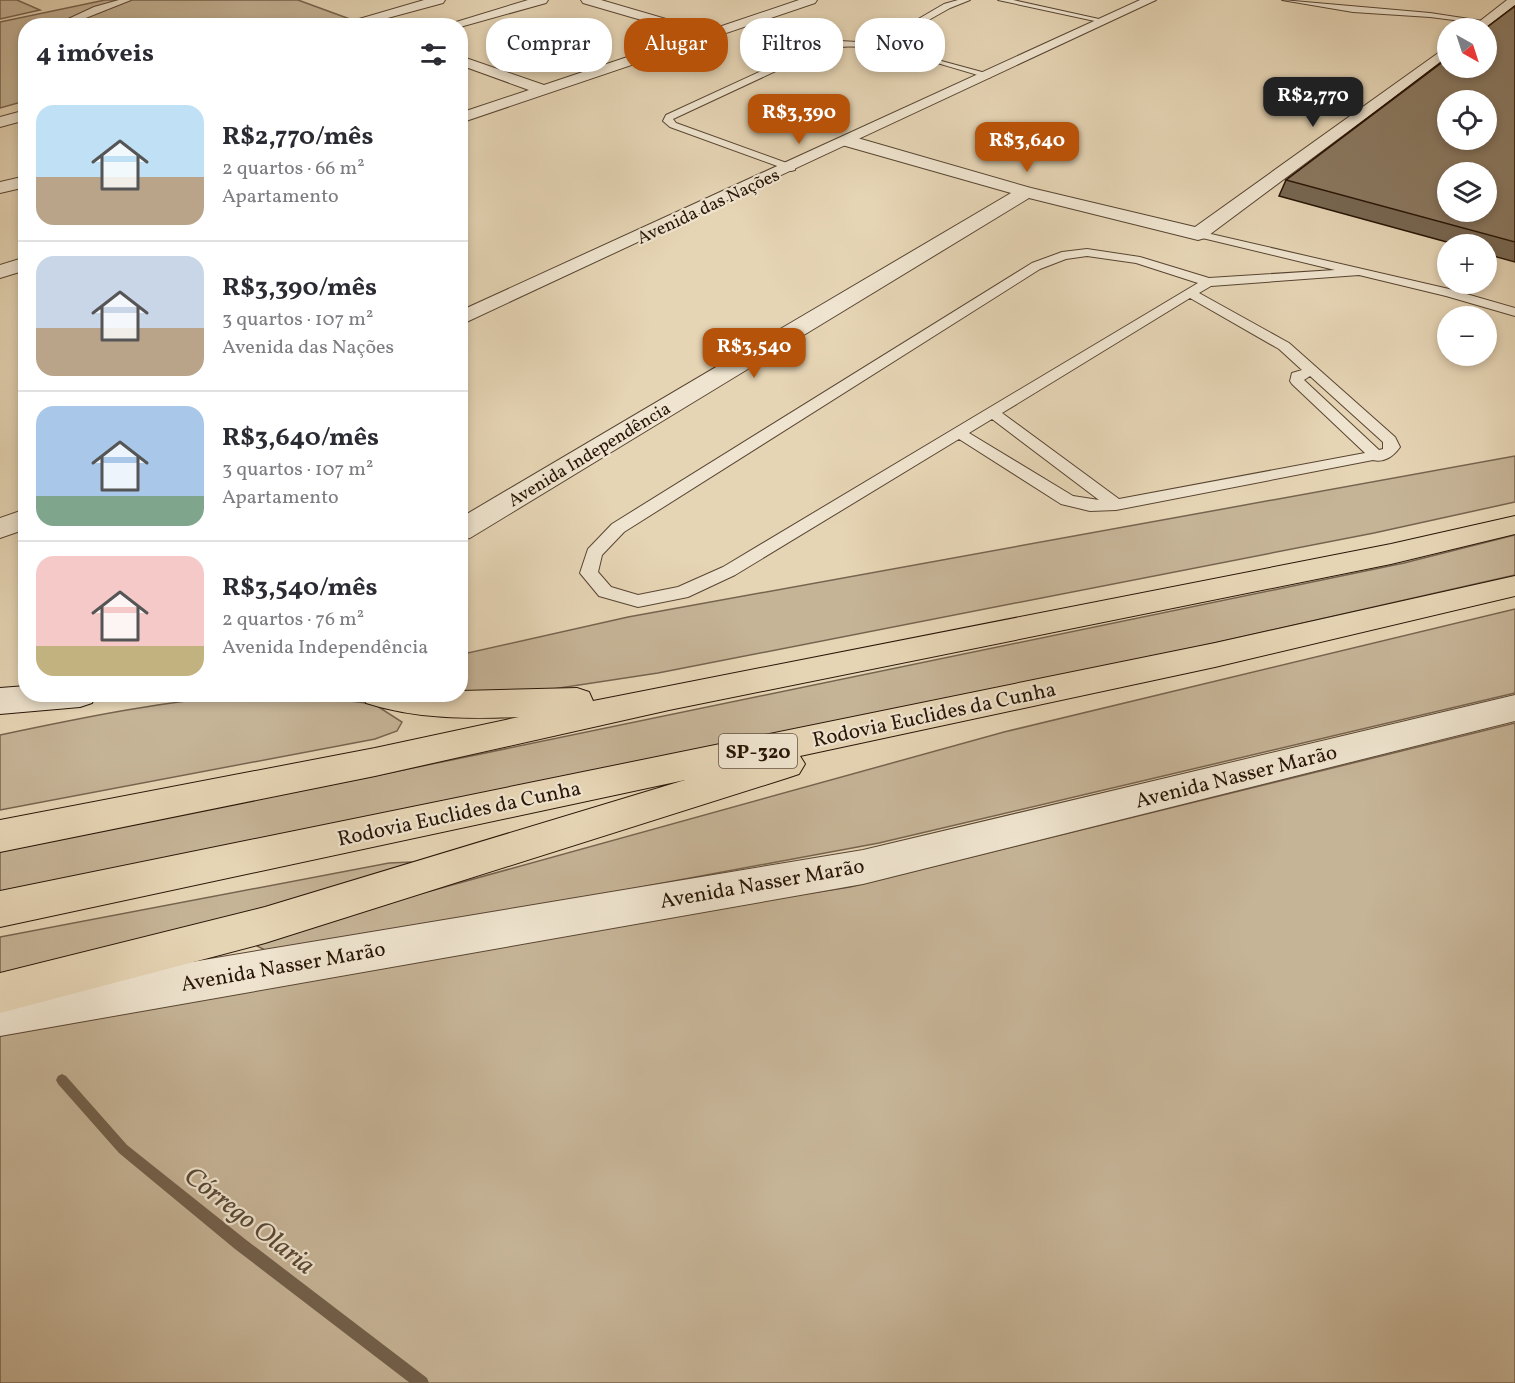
<!DOCTYPE html>
<html lang="pt">
<meta charset="utf-8">
<style>
:root{--surface:#fff;--page:#f2f2f3;--text:#2b2b33;--muted:#7c7c81;--line:#e1e1e2;--accent:#b45309}
body{margin:0;font-family:Vollkorn,serif;background:var(--page);color:var(--text);height:100vh;display:flex;flex-direction:column;font-size:22px;white-space:nowrap}
*{box-sizing:border-box;margin:0}
p{font-size:20px;color:var(--muted)}
.icon{flex:none;width:33px;height:33px;fill:none;stroke:currentColor;stroke-width:2;stroke-linecap:round;stroke-linejoin:round}
.map{position:relative;flex:1;overflow:hidden}
.sheet{position:absolute;left:18px;top:18px;width:450px;height:684px;display:flex;flex-direction:column;background:var(--surface);border-radius:24px;box-shadow:0 3px 9px #0003}
.sheet>*{flex:none}
.guide{position:absolute;left:486px;top:18px;width:570px;height:54px;display:flex;gap:12px}
.needle{width:39px;rotate:141deg}
.buttons{position:absolute;left:1437px;top:18px;display:grid;gap:12px}
.buttons a{display:grid;place-items:center;width:60px;height:60px;border-radius:50%;background:var(--surface);box-shadow:0 3px 9px #0003;font-size:30px}
.price{position:absolute;translate:-50% -51px;padding:0 14px;border-radius:12px;background:var(--accent);color:#fff;font-size:20px;line-height:39px;filter:drop-shadow(0 2px 3px #0008)}
.price::after{content:'';position:absolute;left:50%;top:36px;width:18px;height:14px;margin-left:-9px;background:inherit;clip-path:polygon(0 0,100% 0,50% 100%)}
.price.current{background:#222;color:#fff}
ul{padding:0;list-style:none}
li{display:flex;align-items:center;gap:18px;height:150px;padding:0 18px}
li+li{border-top:2px solid var(--line)}
li span{display:grid;place-items:center;flex:none;width:168px;height:120px;border-radius:18px;color:#555}
li>.icon{margin-inline-start:auto}
span .icon{width:72px;height:72px;fill:#fffc;stroke-width:1}
li b{font-size:26px}
h2{display:flex;justify-content:space-between;align-items:center;height:72px;padding:0 18px;font-size:26px}
.pill{padding:0 21px;border-radius:24px;background:var(--surface);box-shadow:0 3px 9px #0003;font-size:21px;line-height:54px}
.pill.current{background:var(--accent);color:#fff}
.map>svg:first-child{display:block}
.green{fill:#c6b497;stroke:#77644f;stroke-width:1.5}
.lines{fill:none;stroke-linecap:round;stroke-linejoin:round}
.stream{fill:#73614c;fill-rule:evenodd}
.service-casing{stroke:#584532;stroke-width:2}
.minor-casing{stroke:#584532;stroke-width:2}
.tertiary-casing{stroke:#584532;stroke-width:2}
.secondary-casing{stroke:#281507;stroke-width:2}
.motorway-casing{stroke:#281507;stroke-width:2}
.service{fill:#efe4cf;fill-rule:evenodd}
.minor{fill:#efe4cf;fill-rule:evenodd}
.tertiary{fill:#efe4cf;fill-rule:evenodd}
.secondary{fill:#efe4cf;fill-rule:evenodd}
.motorway{fill:#e6d5b5;fill-rule:evenodd}
.wall{fill:#786853;stroke:#281507;stroke-width:1.5}
.building{fill:#8b7961;stroke:#281507;stroke-width:1.5;fill-rule:evenodd}
.labels{text-anchor:middle;stroke-width:4.5;stroke-linejoin:round;paint-order:stroke}
.far-street-label{font-size:18px;fill:#281507;stroke:#efe4cf}
.shield{fill:#efe4cf;stroke:#645343;stroke-width:1.5}
.shield-label{font-size:20px;font-weight:bold;fill:#281507}
.street-label{font-size:21px;fill:#281507;stroke:#efe4cf}
.near-water-label{font-size:27px;font-style:italic;fill:#5a4835;stroke:#efe4cf}
</style>
<div class="map">
<svg width="1515" height="1383" viewBox="0 0 1515 1383">
<rect width="100%" height="100%" fill="#e6d5b5"/>
<filter id="stains"><feTurbulence type="fractalNoise" baseFrequency=".00333" numOctaves="4"/><feColorMatrix values="0 0 0 0 .2 0 0 0 0 .09 0 0 0 0 .02 0 0 0 .5 -.17"/></filter>
<radialGradient id="worn" r=".72"><stop offset=".6" stop-color="#630" stop-opacity="0"/><stop offset="1" stop-color="#630" stop-opacity=".3"/></radialGradient>
<path class="green" d="M 0,0 L 17,0 L 40,10 L 0,19 Z
M 105,0 L 298,0 L 347,18 L 318,26 L 26,26 L 25,101 L 0,108 L 0,22 Z
M 1515,456 L 1515,502 L 1374,533 L 658,673 L 520,694 L 460,694 L 461,640 L 468,653 L 628,617 Z
M 1515,535 L 1515,575 L 1206,645 L 0,897 L 0,851 L 374,776 L 1404,563 Z
M 1515,609 L 1515,693 L 879,843 L 436,925 L 267,951 L 257,946 L 264,937 L 1004,732 Z
M 255,694 L 317,697 L 374,704 L 402,722 L 397,731 L 375,739 L 0,810 L 0,735 C 85,717 168,700 255,694 Z
M 1515,723 L 1515,1383 L 0,1383 L 0,1030 L 439,950 L 850,887 Z
M 411,862 L 409,868 L 0,982 L 0,937 L 389,863 Z"/>
<g class="lines">
<path class="stream" d="M 62,1074 L 66,1076 L 127,1145 L 245,1239 L 427,1378 L 429,1383 L 410,1383 L 235,1249 L 119,1153 L 58,1084 L 56,1080 L 58,1076 Z"/>
<defs>
<path id="service" d="M 119,0 L 131,0 L 73,23 L 74,26 L 66,26 L 66,20 L 94,7 Z
M 958,0 L 970,0 L 950,8 L 902,35 L 901,39 L 905,43 L 921,48 L 921,52 L 899,47 L 893,39 L 896,32 L 944,4 Z
M 998,0 L 1013,0 L 1108,21 L 1104,23 Z
M 1282,0 L 1430,13 L 1489,22 L 1485,24 L 1430,17 L 1353,12 Z
M 840,41 L 875,43 L 993,75 L 989,78 C 938,65 876,38 823,49 L 673,119 L 676,123 L 795,166 L 795,170 L 791,171 L 670,127 L 663,121 L 666,115 L 818,45 Z
M 1198,231 L 1449,289 L 1515,308 L 1515,316 L 1446,296 L 1359,275 L 1211,286 L 1199,293 L 1289,343 L 1395,437 L 1400,447 C 1394,456 1384,463 1373,460 L 1116,510 L 1090,511 L 1061,504 L 959,439 L 735,575 L 688,597 L 638,607 L 599,596 L 580,573 L 588,549 L 612,524 L 1032,263 L 1062,252 L 1087,249 L 1140,257 L 1209,278 L 1335,270 L 1194,236 L 1194,232 ZM 1087,256 L 1136,263 L 1198,283 L 723,567 L 678,587 L 638,595 L 611,587 L 598,572 L 602,555 L 624,532 L 1040,269 L 1066,259 ZM 1190,298 L 1279,349 L 1302,370 L 1292,373 L 1290,381 L 1292,384 L 1365,453 L 1119,499 L 1002,413 ZM 1310,376 L 1383,442 L 1383,449 L 1379,450 L 1304,380 ZM 992,419 L 1099,500 L 1073,496 L 969,433 Z"/>
<path id="minor" d="M 424,0 L 445,0 L 443,3 L 358,26 L 335,26 Z
M 528,0 L 548,0 L 546,3 L 460,27 L 443,26 Z
M 581,0 L 601,0 L 707,31 L 799,0 L 817,0 L 815,3 L 460,123 L 460,113 L 529,90 L 460,65 L 460,56 L 544,85 L 693,35 L 583,3 Z
M 1507,0 L 1515,0 L 1515,6 L 1485,28 L 1471,28 Z
M 1448,46 L 1448,57 L 1205,238 L 1198,240 L 1029,198 L 470,538 L 460,540 L 460,518 L 1011,193 L 842,145 L 840,141 L 842,137 L 854,137 L 1031,188 L 1195,227 Z
M 26,110 L 26,120 L 0,127 L 0,117 Z
M 26,176 L 26,187 L 0,193 L 0,182 Z
M 26,257 L 26,270 L 0,278 L 0,265 Z
M 1515,695 L 1515,721 L 863,884 L 0,1036 L 0,994 L 863,850 Z"/>
<path id="tertiary" d="M 1140,0 L 1156,0 L 460,325 L 460,311 Z
M 26,509 L 26,529 L 0,538 L 0,518 Z"/>
<path id="secondary" d="M 26,686 L 26,694 L 96,694 L 92,703 L 80,707 L 0,714 L 0,688 Z"/>
<path id="motorway" d="M 1515,516 L 1515,534 L 1391,564 L 669,710 L 375,776 L 0,852 L 0,820 L 375,748 L 519,717 C 468,719 415,719 366,703 L 362,694 L 460,694 L 460,691 L 577,688 L 589,692 L 593,701 L 1391,544 Z
M 1515,576 L 1515,596 L 1215,667 L 800,756 L 805,764 L 799,774 L 787,778 L 265,943 L 0,1013 L 0,973 L 265,907 L 685,780 L 0,927 L 0,891 L 1215,643 Z"/>
</defs>
<use href="#service" class="service-casing"/>
<use href="#minor" class="minor-casing"/>
<use href="#tertiary" class="tertiary-casing"/>
<use href="#secondary" class="secondary-casing"/>
<use href="#motorway" class="motorway-casing"/>
<use href="#service" class="service"/>
<use href="#minor" class="minor"/>
<use href="#tertiary" class="tertiary"/>
<use href="#secondary" class="secondary"/>
<use href="#motorway" class="motorway"/>
</g>
<path class="wall" d="M 1515,6 L 1515,262 L 1486,254 L 1486,244 L 1454,244 L 1279,196 L 1286,180 Z"/>
<path class="building" d="M 1515,6 L 1515,242 L 1286,180 L 1448,58 L 1448,68 L 1486,68 L 1486,28 ZM 1448,100 L 1486,100 L 1486,140 L 1448,140 ZM 1448,172 L 1486,172 L 1486,212 L 1448,212 Z"/>
<g class="labels">
<g class="far-street-label">
<text transform="translate(708 206) rotate(-25)" y="6">Avenida das Nações</text>
<text transform="translate(589 454) rotate(-31)" y="6">Avenida Independência</text>
</g>
<rect class="shield" x="719" y="734" width="78" height="34" rx="4.5"/>
<g class="shield-label">
<text x="758" y="758">SP-320</text>
</g>
<g class="street-label">
<text transform="translate(934 714) rotate(-12)" y="7">Rodovia Euclides da Cunha</text>
<text transform="translate(1236 776) rotate(-14)" y="7">Avenida Nasser Marão</text>
<text transform="translate(459 813) rotate(-12)" y="7">Rodovia Euclides da Cunha</text>
<text transform="translate(762 883) rotate(-10)" y="7">Avenida Nasser Marão</text>
<text transform="translate(283 966) rotate(-10)" y="7">Avenida Nasser Marão</text>
</g>
<g class="near-water-label">
<text transform="translate(250 1220) rotate(38)" y="9">Córrego Olaria</text>
</g>
</g>
<rect width="100%" height="100%" filter="url(#stains)"/>
<rect width="100%" height="100%" fill="url(#worn)"/>
</svg>
<div class="buttons">
<a><svg class="needle" viewBox="-14 -14 28 28"><path d="M0-13l5 13h-10z" fill="#e53935"/><path d="M0 13l5-13h-10z" fill="#7c7c81"/></svg></a>
<a><svg class="icon" aria-label="locate" viewBox="0 0 24 24"><circle cx="12" cy="12" r="6"/><path d="M12 2v4M12 18v4M2 12h4M18 12h4"/></svg></a>
<a><svg class="icon" aria-label="layers" viewBox="0 0 24 24"><path d="M12 4l9 5-9 5-9-5zM3 14l9 5 9-5"/></svg></a>
<a>+</a>
<a>−</a>
</div>
<b class="price current" style="left:1313px;top:128px">R$2,770</b>
<b class="price" style="left:799px;top:145px">R$3,390</b>
<b class="price" style="left:1027px;top:173px">R$3,640</b>
<b class="price" style="left:754px;top:379px">R$3,540</b>
<div class="guide">
<a class="pill">Comprar</a>
<a class="pill current">Alugar</a>
<a class="pill">Filtros</a>
<a class="pill">Novo</a>
</div>
<section class="sheet">
<h2>4 imóveis<svg class="icon" aria-label="filters" viewBox="0 0 24 24"><path d="M4 7h16M4 17h16"/><circle cx="9" cy="7" r="2"/><circle cx="15" cy="17" r="2"/></svg></h2>
<ul>
<li><span style="background:linear-gradient(#bfe0f5 60%,#b9a48a 0)"><svg class="icon" aria-label="home" viewBox="0 0 24 24"><path d="M3 11l9-7 9 7M6 9v11h12V9"/></svg></span><div><b>R$2,770/mês</b><p>2 quartos · 66 m²</p><p>Apartamento</p></div></li>
<li><span style="background:linear-gradient(#c9d6e8 60%,#b9a48a 0)"><svg class="icon" aria-label="home" viewBox="0 0 24 24"><path d="M3 11l9-7 9 7M6 9v11h12V9"/></svg></span><div><b>R$3,390/mês</b><p>3 quartos · 107 m²</p><p>Avenida das Nações</p></div></li>
<li><span style="background:linear-gradient(#a9c7e8 75%,#7fa58c 0)"><svg class="icon" aria-label="home" viewBox="0 0 24 24"><path d="M3 11l9-7 9 7M6 9v11h12V9"/></svg></span><div><b>R$3,640/mês</b><p>3 quartos · 107 m²</p><p>Apartamento</p></div></li>
<li><span style="background:linear-gradient(#f6c9c9 75%,#c2b280 0)"><svg class="icon" aria-label="home" viewBox="0 0 24 24"><path d="M3 11l9-7 9 7M6 9v11h12V9"/></svg></span><div><b>R$3,540/mês</b><p>2 quartos · 76 m²</p><p>Avenida Independência</p></div></li>
</ul>
</section>
</div>
